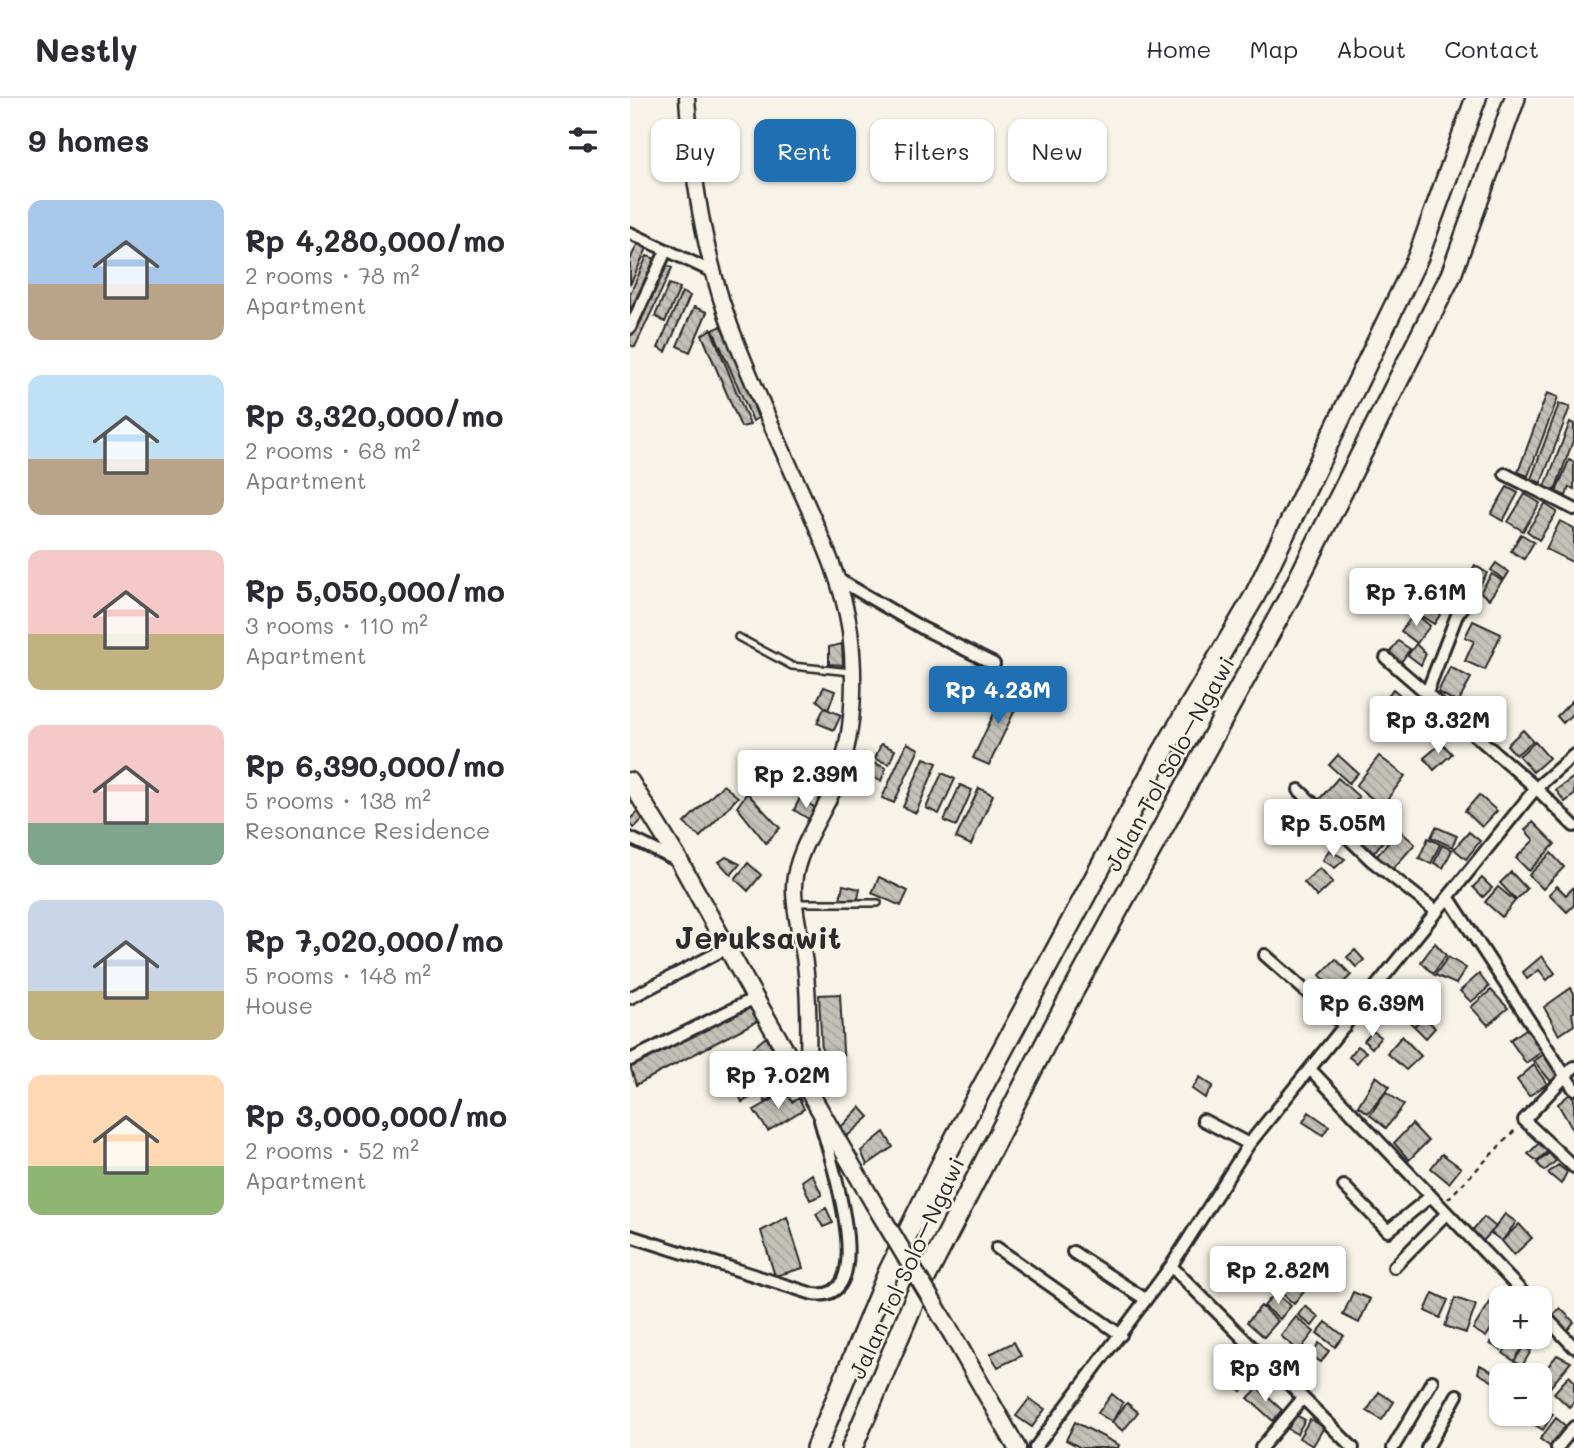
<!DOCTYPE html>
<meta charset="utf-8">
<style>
:root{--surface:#fff;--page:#f2f2f3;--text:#2b2b33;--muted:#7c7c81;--line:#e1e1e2;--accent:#1f6fb2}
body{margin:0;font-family:Mali,sans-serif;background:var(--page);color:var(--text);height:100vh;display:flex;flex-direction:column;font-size:26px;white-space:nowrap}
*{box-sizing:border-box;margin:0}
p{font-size:23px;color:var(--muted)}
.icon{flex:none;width:38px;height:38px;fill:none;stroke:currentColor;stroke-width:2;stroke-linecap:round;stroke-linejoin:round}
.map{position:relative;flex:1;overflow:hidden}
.sheet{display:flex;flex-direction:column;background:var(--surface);width:630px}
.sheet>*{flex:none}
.top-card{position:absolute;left:21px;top:21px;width:665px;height:63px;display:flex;gap:14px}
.buttons{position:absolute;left:859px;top:1188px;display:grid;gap:14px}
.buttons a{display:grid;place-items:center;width:63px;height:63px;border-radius:14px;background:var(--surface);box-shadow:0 2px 5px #0004;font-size:35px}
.price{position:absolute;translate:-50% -60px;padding:0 16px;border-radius:7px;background:#fff;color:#222;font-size:23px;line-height:46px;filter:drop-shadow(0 2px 4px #0008)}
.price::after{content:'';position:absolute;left:50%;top:42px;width:21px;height:16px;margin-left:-10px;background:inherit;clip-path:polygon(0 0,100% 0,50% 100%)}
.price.on{background:var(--accent);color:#fff}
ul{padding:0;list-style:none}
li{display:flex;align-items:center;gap:21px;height:175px;padding:0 28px}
li span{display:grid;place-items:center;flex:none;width:196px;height:140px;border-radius:14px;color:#555}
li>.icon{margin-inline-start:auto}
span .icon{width:84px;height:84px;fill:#fffc;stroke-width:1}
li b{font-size:30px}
h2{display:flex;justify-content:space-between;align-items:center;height:84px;padding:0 28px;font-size:30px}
.tag{padding:0 24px;border-radius:14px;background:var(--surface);box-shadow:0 2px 5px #0004;font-size:24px;line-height:63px}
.tag.on{background:var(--accent);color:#fff}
header{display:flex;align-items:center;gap:42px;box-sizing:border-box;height:98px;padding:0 35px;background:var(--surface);border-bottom:2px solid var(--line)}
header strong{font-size:33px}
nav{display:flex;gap:38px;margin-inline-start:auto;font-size:24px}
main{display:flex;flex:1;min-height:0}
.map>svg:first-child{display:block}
.building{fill:url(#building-back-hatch);stroke:#2b2b2b;stroke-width:2}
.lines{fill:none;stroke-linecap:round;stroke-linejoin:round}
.service-casing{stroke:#2b2b2b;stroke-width:10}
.minor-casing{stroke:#2b2b2b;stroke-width:16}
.tertiary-casing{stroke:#2b2b2b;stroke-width:19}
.secondary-casing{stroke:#2b2b2b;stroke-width:21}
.motorway-casing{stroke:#2b2b2b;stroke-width:24}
.path{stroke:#2b2b2b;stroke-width:2.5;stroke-dasharray:5 5;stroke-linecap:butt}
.service{stroke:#f7f3e8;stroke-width:5}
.minor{stroke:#f7f3e8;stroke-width:10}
.tertiary{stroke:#f7f3e8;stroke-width:14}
.secondary{stroke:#f7f3e8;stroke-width:16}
.motorway{stroke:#f7f3e8;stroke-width:19}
.secondary-bridge-casing{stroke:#2b2b2b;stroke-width:21;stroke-linecap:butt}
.secondary-bridge{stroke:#f7f3e8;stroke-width:16}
.labels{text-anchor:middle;stroke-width:5;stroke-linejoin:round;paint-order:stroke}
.street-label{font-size:23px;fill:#2b2b2b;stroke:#f7f3e8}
.district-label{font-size:30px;font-weight:bold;fill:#2b2b2b;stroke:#f7f3e8}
</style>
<header>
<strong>Nestly</strong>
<nav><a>Home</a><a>Map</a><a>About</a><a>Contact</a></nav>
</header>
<main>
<section class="sheet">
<h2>9 homes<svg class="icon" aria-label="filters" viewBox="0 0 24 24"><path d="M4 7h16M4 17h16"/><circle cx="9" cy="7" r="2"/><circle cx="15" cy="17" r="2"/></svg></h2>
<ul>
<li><span style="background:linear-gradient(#a9c7e8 60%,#b9a48a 0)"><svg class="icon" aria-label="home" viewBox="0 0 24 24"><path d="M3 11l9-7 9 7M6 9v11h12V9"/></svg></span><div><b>Rp 4,280,000/mo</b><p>2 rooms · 78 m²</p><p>Apartment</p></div></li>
<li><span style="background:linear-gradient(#bfe0f5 60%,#b9a48a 0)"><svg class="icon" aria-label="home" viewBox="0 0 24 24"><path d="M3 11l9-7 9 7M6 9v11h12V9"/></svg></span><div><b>Rp 3,320,000/mo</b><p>2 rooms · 68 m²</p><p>Apartment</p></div></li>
<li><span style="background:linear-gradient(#f6c9c9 60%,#c2b280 0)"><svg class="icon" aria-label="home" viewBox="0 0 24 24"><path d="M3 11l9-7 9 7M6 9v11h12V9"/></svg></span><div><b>Rp 5,050,000/mo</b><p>3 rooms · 110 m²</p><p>Apartment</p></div></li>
<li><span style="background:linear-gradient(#f6c9c9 70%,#7fa58c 0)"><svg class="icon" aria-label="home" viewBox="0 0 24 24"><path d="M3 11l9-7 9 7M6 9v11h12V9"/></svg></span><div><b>Rp 6,390,000/mo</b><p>5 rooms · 138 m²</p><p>Resonance Residence</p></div></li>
<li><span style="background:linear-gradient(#c9d6e8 65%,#c2b280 0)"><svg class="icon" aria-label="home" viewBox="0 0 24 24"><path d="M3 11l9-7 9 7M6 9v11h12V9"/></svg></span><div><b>Rp 7,020,000/mo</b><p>5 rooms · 148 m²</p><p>House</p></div></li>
<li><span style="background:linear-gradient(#ffd9b3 65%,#8fb573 0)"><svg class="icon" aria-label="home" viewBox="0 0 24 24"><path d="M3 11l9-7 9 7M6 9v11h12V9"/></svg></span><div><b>Rp 3,000,000/mo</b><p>2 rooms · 52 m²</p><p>Apartment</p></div></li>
</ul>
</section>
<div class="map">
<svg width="944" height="1350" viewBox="0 0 944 1350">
<defs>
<pattern id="building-back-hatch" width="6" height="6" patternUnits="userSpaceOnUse" patternTransform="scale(1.75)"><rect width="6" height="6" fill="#c4c1b9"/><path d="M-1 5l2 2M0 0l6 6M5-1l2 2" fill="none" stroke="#a9a69f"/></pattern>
</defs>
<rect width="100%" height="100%" fill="#f7f3e8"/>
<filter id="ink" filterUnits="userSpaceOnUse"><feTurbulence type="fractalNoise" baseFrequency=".0143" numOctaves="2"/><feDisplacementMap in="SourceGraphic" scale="14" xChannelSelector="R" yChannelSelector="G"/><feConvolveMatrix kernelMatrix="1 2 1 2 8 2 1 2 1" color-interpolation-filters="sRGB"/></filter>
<g filter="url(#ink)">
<path class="building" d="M 8,144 L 18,148 L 0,187 L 0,162 Z
M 17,158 L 26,161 L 0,216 L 0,196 Z
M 34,166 L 42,170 L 5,249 L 0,247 L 0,239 Z
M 39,186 L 50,190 L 35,224 L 25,218 Z
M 52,194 L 60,198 L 36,254 L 28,250 Z
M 64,209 L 77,214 L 60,254 L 47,248 Z
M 94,227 L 128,320 L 123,323 L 83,232 Z
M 81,231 L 120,327 L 111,329 L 72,237 Z
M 917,295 L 928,299 L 898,378 L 888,374 Z
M 929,306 L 940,309 L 911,385 L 901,381 Z
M 940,324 L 944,326 L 944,340 L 925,392 L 915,389 Z
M 939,362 L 944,364 L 944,391 L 939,389 L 936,398 L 926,394 Z
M 877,389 L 888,395 L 873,423 L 861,416 Z
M 895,396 L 910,405 L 893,433 L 878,424 Z
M 915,406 L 927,414 L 909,442 L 897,433 Z
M 930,423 L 944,430 L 944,465 L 916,451 Z
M 891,436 L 904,444 L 894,461 L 881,453 Z
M 866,465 L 879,474 L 874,482 L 861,472 Z
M 845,467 L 857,475 L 847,492 L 835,484 Z
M 862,476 L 872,483 L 859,501 L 850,494 Z
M 823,479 L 841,491 L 830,509 L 811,497 Z
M 797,500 L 814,511 L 804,526 L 787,515 Z
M 785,515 L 800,528 L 787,545 L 771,533 Z
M 843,523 L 871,536 L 855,572 L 835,563 L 844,543 L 835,539 Z
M 768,543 L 780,551 L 769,567 L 757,558 Z
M 212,546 L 213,567 L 199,566 L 199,549 Z
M 786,546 L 796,556 L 791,567 L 778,557 Z
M 820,569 L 841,580 L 828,605 L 808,594 Z
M 377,588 L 393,595 L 359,667 L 343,660 Z
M 194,589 L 205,593 L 198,612 L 187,602 Z
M 763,591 L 775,601 L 761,619 L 749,610 Z
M 943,602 L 944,614 L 933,625 L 927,618 Z
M 194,610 L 211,617 L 204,632 L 187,625 Z
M 893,632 L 903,643 L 886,657 L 877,647 Z
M 905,644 L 919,660 L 903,674 L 889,658 Z
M 277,645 L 289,651 L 264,705 L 252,700 Z
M 812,645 L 822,656 L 804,672 L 794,660 Z
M 251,646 L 265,652 L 259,666 L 245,661 Z
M 708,657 L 728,675 L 719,685 L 699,667 Z
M 749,658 L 775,678 L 752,708 L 726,688 Z
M 294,660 L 307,665 L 286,715 L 273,709 Z
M 244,665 L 256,670 L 251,683 L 239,678 Z
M 312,675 L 325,681 L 309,716 L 296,710 Z
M 944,679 L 944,697 L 935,704 L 926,692 Z
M 708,680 L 729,699 L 708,722 L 687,704 Z
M 93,687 L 108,699 L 70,739 L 54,725 Z
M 330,687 L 342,692 L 326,728 L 314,723 Z
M 349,690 L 363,697 L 341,747 L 326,740 Z
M 117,695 L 150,730 L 136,745 L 107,709 Z
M 849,697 L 867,713 L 852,729 L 835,713 Z
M 170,700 L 187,711 L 182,723 L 164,712 Z
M 10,712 L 15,719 L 4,730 L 0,727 L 0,721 Z
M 756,713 L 769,724 L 741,758 L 728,746 Z
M 903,724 L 925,746 L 899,773 L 886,760 L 904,742 L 895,732 Z
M 806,729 L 827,738 L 822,749 L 801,739 Z
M 769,732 L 785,746 L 761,773 L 746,759 Z
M 839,734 L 850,743 L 836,761 L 824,751 Z
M 798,740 L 810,746 L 801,766 L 789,760 Z
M 812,747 L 822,752 L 813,770 L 804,765 Z
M 699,752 L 715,761 L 705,770 L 693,762 Z
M 921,755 L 934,769 L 913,791 L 899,777 Z
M 96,759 L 110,766 L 101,777 L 89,764 Z
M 118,765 L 131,777 L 118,793 L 105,781 Z
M 690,770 L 703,784 L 687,799 L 674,784 Z
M 881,774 L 897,791 L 886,802 L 870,785 Z
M 249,779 L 278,793 L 271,808 L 242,795 Z
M 852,780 L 862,790 L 853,799 L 843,789 Z
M 213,787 L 230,791 L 227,805 L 210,801 Z
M 927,788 L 936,797 L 944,789 L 944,807 L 937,814 L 919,796 Z
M 868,789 L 885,803 L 872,819 L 855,804 Z
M 805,845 L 816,857 L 803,876 L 791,864 Z
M 725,852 L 734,862 L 726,869 L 717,859 Z
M 912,858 L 925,875 L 917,882 L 909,872 L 897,881 L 893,874 Z
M 818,859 L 836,870 L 826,886 L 805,877 Z
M 706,861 L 721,877 L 705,893 L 690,877 Z
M 849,876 L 859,889 L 841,904 L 830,893 Z
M 767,888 L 773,897 L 761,913 L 752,907 Z
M 941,890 L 944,895 L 944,914 L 942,915 L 944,927 L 929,937 L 914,909 Z
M 861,892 L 878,910 L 858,927 L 841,909 Z
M 210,896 L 215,991 L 194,993 L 189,897 Z
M 791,899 L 802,912 L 784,928 L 773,918 Z
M 119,906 L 129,922 L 6,987 L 0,968 Z
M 795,919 L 805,930 L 796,940 L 784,928 Z
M 899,929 L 913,953 L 896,965 L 880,942 Z
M 743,933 L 751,939 L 742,950 L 734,943 Z
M 772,938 L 791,958 L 776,972 L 757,955 Z
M 136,939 L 150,964 L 113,987 L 101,968 Z
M 728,948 L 736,954 L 727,965 L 719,959 Z
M 917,954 L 932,975 L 922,985 L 904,963 Z
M 152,964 L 160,975 L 149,985 L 153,993 L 135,1004 L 131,994 L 112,1004 L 107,992 Z
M 904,967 L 917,986 L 899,998 L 887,982 Z
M 746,978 L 760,989 L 738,1015 L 728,1008 Z
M 570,979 L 583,988 L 575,1000 L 562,991 Z
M 156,994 L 162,1004 L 169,1000 L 174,1011 L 138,1033 L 124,1012 Z
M 756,994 L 774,1007 L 756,1030 L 740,1017 Z
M 941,995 L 944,1001 L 944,1034 L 928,1006 Z
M 230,1009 L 239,1019 L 216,1039 L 209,1031 Z
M 679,1014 L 699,1028 L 693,1037 L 673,1024 Z
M 782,1026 L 798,1043 L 779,1062 L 764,1045 Z
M 254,1034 L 263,1049 L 237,1067 L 231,1053 Z
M 910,1044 L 919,1052 L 907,1063 L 898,1056 Z
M 919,1055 L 926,1063 L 914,1073 L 907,1065 Z
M 812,1056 L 831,1070 L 819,1085 L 801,1070 Z
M 928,1067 L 937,1074 L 931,1086 L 918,1075 Z
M 182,1076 L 192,1097 L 180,1102 L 172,1083 Z
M 196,1110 L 203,1125 L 193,1129 L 186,1116 Z
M 875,1116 L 886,1124 L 872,1143 L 861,1135 Z
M 157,1119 L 173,1170 L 145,1178 L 131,1133 Z
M 854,1119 L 866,1129 L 851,1145 L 840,1135 Z
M 889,1126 L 902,1140 L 884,1157 L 872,1143 Z
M 660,1176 L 677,1190 L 664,1206 L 647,1191 Z
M 723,1194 L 740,1201 L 729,1225 L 713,1217 Z
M 645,1195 L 661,1208 L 650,1221 L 634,1208 Z
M 803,1195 L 818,1202 L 810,1220 L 795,1213 Z
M 866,1195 L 875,1200 L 872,1200 L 872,1214 L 856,1239 L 843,1231 Z
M 825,1200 L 846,1207 L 836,1235 L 815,1228 Z
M 631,1208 L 648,1223 L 634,1239 L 617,1224 Z
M 675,1208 L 689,1219 L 682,1228 L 668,1217 Z
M 930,1210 L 944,1224 L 935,1235 L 921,1220 Z
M 666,1219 L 684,1234 L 669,1253 L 651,1238 Z
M 696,1224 L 714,1238 L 705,1249 L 687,1235 Z
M 872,1227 L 872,1239 L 879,1239 L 871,1252 L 860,1246 Z
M 883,1239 L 890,1239 L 897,1244 L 884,1263 L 873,1255 Z
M 384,1244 L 391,1258 L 368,1269 L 360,1256 Z
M 689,1245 L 699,1253 L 691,1264 L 681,1257 Z
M 893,1249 L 901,1253 L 892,1268 L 884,1263 Z
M 927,1257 L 941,1264 L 916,1294 L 910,1289 L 910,1278 Z
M 850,1267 L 872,1279 L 872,1289 L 848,1275 Z
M 623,1269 L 644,1277 L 640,1287 L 619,1278 Z
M 613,1270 L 621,1281 L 611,1293 L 601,1285 Z
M 939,1278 L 944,1283 L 944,1304 L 939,1309 L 924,1295 Z
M 628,1290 L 652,1312 L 643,1323 L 618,1300 Z
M 749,1294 L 764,1304 L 752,1322 L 737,1313 Z
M 482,1296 L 493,1305 L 482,1324 L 468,1315 Z
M 399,1301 L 415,1311 L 402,1329 L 386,1318 Z
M 497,1305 L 508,1314 L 493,1333 L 482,1324 Z
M 914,1311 L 923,1316 L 913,1332 L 900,1324 L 905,1316 L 909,1319 Z
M 666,1317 L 675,1322 L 667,1336 L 658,1331 Z
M 926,1320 L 937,1329 L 922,1350 L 910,1341 Z
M 680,1321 L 694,1329 L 683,1348 L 669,1340 Z
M 445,1324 L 489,1347 L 488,1350 L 451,1350 L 436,1342 Z"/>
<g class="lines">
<defs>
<path id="service" d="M 108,539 L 162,568 L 221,574
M 166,805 L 248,805"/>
<path id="minor" d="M 0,135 L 83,174
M 0,230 L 36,153
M 875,376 L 944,411
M 206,480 L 292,530 L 364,566
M 756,560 L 906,690 L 944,728
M 797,594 L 827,517 L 833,509
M 669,692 L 741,762 L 807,814
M 0,740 L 50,764
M 819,800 L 944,991
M 635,857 L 715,928
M 0,900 L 97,850
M 0,962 L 125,900
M 944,969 L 894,1022 L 944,1069
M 680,971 L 898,1200
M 573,1022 L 619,1046
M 714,1088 L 758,1133 L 801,1098
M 0,1138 L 183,1196 C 252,1207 198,1054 190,1022
M 367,1150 L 491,1237
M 443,1154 L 515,1201
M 541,1168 L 723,1350
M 764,1169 L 817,1115
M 910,1213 L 944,1249
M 405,1350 L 541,1168 L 619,1046 L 906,690 L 944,657
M 631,1350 L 673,1300
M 763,1350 L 802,1283
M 797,1350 L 827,1297
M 927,1350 L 944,1329"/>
<path id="tertiary" d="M 57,0 C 63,87 76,172 110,253 C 129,300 150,347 171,393 C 191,438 213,485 220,533 C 226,584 224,642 204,690 C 191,720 166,753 164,787 C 163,814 172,840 175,866 C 180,908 178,951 178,993"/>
<path id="secondary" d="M 0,683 L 50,764 L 125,900 L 243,1104
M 322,1236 L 387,1350"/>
<path id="motorway" d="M 186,1350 L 258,1175 L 316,1057 L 528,662 L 624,499 L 788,159 L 846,0
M 222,1350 L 286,1198 L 347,1079 L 428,921 L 660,498 L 821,177 L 885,0"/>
</defs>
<use href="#service" class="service-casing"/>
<use href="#minor" class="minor-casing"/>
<use href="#tertiary" class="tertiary-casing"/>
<use href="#secondary" class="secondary-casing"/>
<use href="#motorway" class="motorway-casing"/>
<path class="path" d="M 818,1101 L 887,1030"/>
<use href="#service" class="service"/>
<use href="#minor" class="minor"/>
<use href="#tertiary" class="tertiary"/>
<use href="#secondary" class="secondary"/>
<use href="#motorway" class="motorway"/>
<defs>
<path id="secondary-bridge" d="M 243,1104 L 322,1236"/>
</defs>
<use href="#secondary-bridge" class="secondary-bridge-casing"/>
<use href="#secondary-bridge" class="secondary-bridge"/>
</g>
</g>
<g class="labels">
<g class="street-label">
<text transform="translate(540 666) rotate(-61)" y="8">Jalan Tol Solo–Ngawi</text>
<text transform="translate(277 1170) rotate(-65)" y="8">Jalan Tol Solo–Ngawi</text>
</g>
<g class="district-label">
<text x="128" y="851">Jeruksawit</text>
</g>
</g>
</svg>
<div class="buttons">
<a>+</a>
<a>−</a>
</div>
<b class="price" style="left:786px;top:530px">Rp 7.61M</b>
<b class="price on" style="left:368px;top:628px">Rp 4.28M</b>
<b class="price" style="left:808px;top:658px">Rp 3.32M</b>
<b class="price" style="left:176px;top:712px">Rp 2.39M</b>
<b class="price" style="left:703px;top:761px">Rp 5.05M</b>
<b class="price" style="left:742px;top:941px">Rp 6.39M</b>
<b class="price" style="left:148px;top:1013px">Rp 7.02M</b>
<b class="price" style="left:648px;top:1208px">Rp 2.82M</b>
<b class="price" style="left:635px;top:1306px">Rp 3M</b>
<div class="top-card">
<a class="tag">Buy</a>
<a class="tag on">Rent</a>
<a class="tag">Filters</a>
<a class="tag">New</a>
</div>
</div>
</main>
